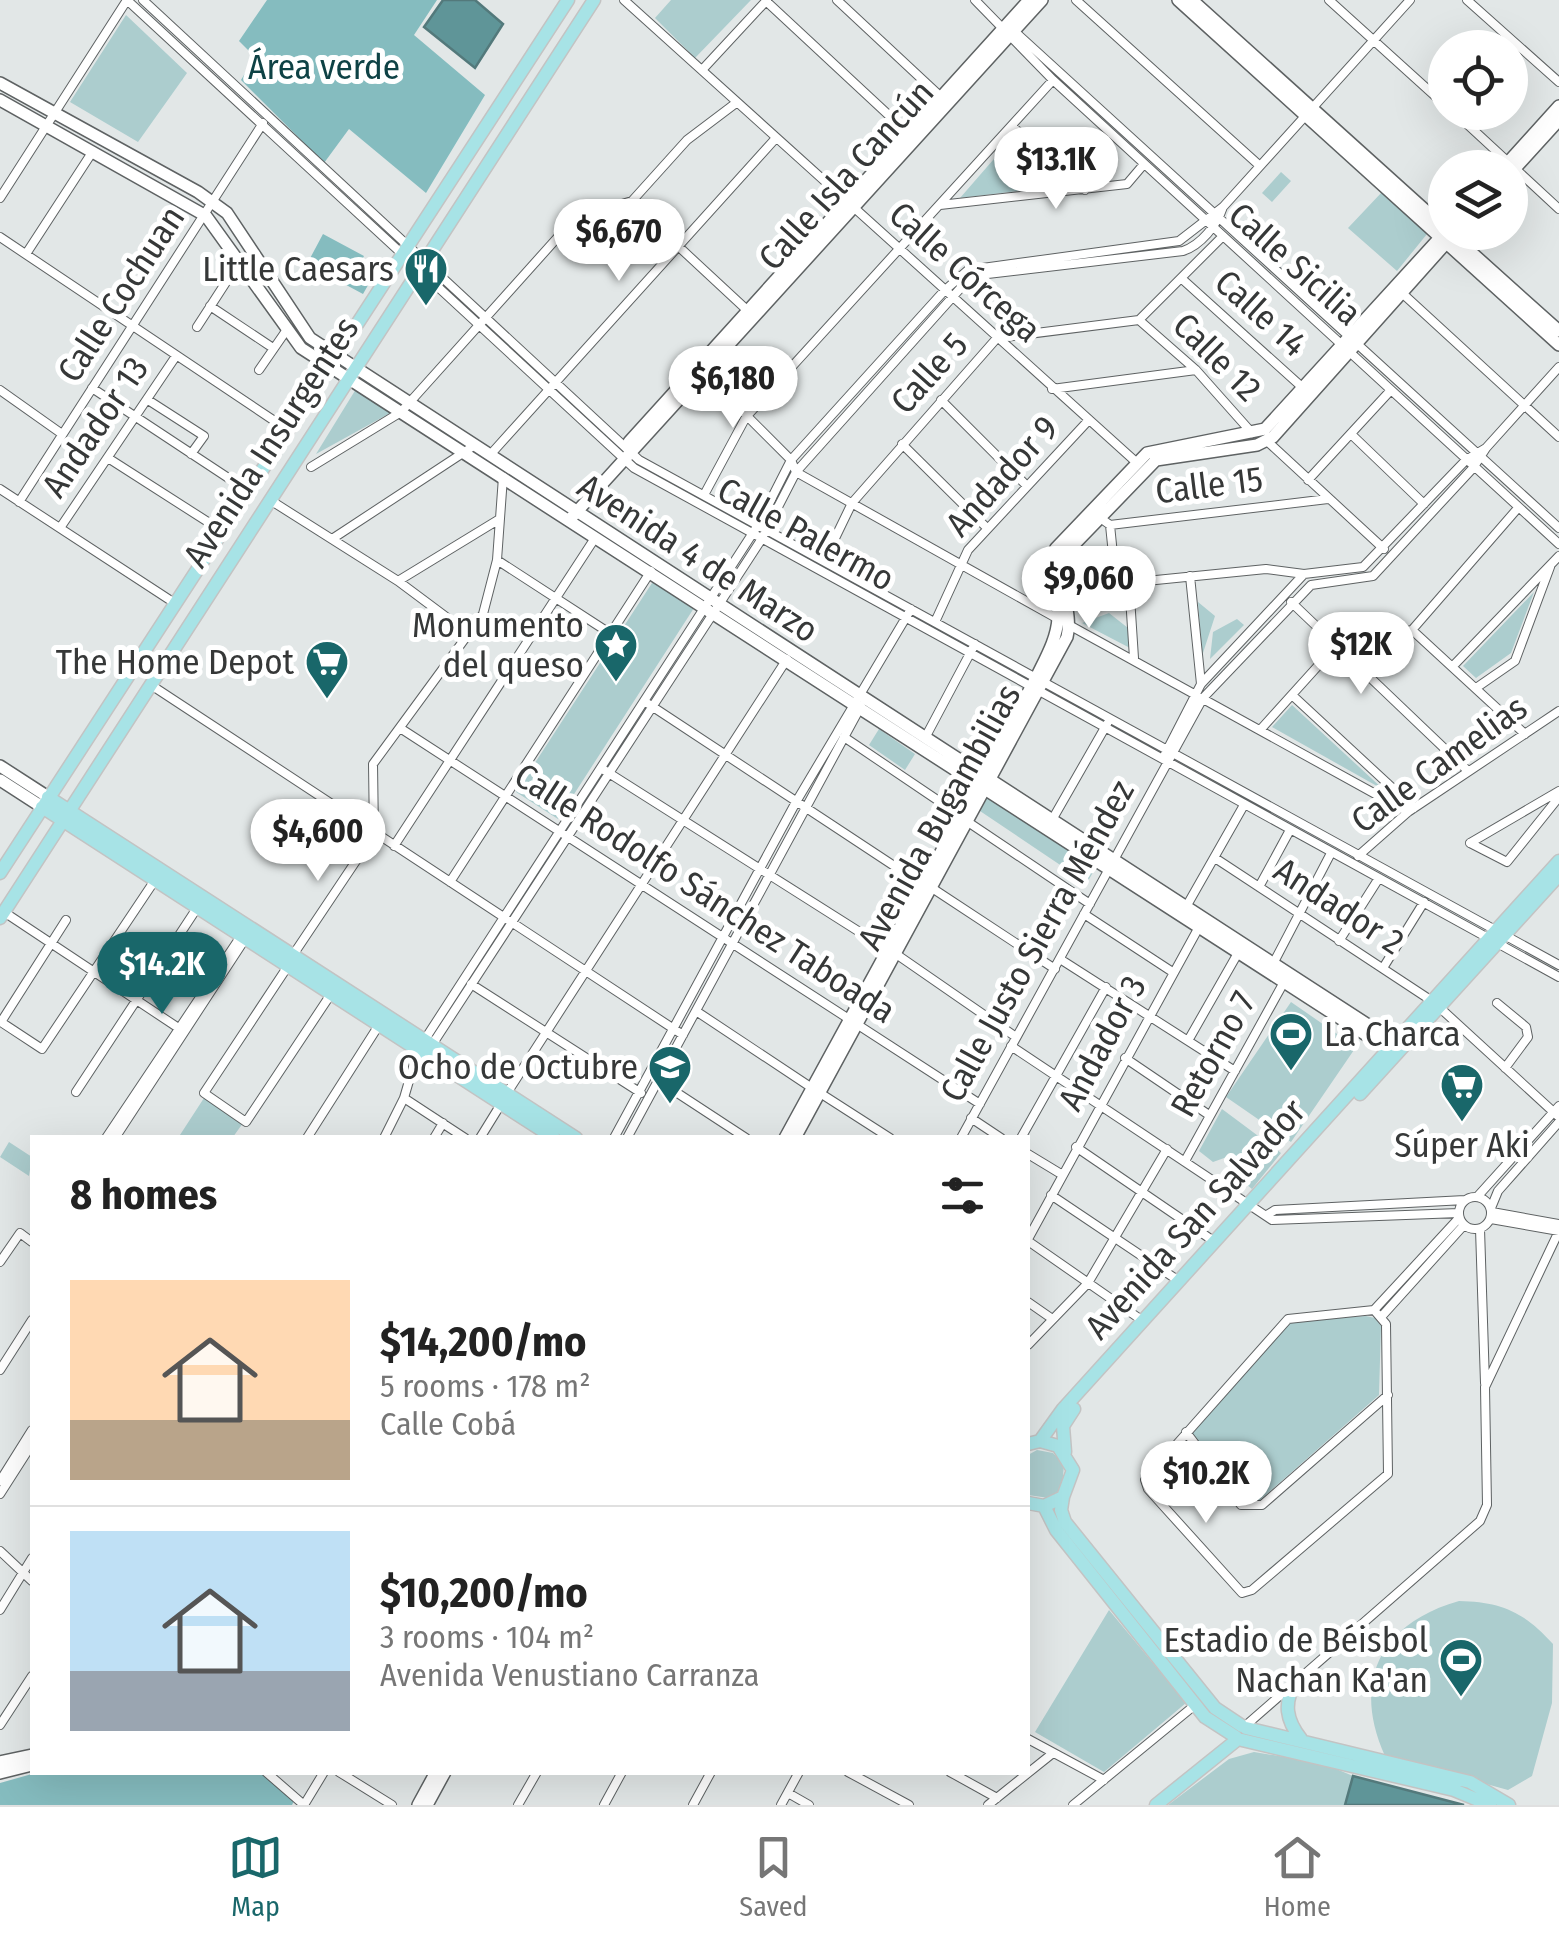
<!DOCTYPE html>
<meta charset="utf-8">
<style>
:root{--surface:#fff;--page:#f6f6f6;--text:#222;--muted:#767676;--line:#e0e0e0;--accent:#19676a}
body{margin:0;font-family:"Fira Sans Condensed",sans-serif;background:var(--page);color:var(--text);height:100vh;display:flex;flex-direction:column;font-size:38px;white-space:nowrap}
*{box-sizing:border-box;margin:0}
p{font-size:32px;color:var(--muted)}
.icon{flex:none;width:55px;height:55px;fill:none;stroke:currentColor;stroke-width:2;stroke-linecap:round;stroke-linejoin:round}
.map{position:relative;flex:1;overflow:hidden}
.side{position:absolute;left:30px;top:1135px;width:1000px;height:640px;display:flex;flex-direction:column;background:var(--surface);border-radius:0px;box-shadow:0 10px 40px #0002}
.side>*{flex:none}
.fabs{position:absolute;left:1428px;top:30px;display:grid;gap:20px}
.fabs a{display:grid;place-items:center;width:100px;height:100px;border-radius:50%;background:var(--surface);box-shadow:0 10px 40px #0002;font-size:50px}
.price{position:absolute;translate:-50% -85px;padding:0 22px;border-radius:35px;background:#fff;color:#222;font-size:32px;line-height:65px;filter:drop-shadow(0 2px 5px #0008)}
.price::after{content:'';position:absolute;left:50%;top:60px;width:30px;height:22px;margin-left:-15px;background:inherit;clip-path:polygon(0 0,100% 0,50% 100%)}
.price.selected{background:var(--accent);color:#fff}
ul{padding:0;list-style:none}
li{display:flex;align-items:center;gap:30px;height:250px;padding:0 40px}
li+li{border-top:2px solid var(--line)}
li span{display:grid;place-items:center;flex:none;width:280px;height:200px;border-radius:0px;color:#555}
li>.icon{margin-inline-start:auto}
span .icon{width:120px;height:120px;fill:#fffc;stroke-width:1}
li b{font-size:42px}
h2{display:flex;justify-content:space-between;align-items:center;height:120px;padding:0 40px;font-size:42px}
.menu{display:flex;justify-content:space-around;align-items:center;height:140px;border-top:2px solid var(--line);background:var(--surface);font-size:28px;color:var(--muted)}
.menu a{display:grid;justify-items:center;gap:5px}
.menu .selected{color:var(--accent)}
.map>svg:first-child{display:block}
.green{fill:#accdce}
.forest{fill:#85bcbf}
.water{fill:#5f9598;stroke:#53797b;stroke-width:2.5}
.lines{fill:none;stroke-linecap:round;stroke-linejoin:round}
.street-casing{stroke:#5e6263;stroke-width:10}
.secondary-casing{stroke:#5e6263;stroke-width:14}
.primary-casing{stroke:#c3c3c3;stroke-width:15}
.street{stroke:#fff;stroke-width:8}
.secondary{stroke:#fff;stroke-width:11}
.primary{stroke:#a7e3e6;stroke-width:12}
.labels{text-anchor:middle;stroke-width:10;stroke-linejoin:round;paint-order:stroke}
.park-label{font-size:35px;fill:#0e4245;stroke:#fff}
.street-label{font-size:35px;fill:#363838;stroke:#fff}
.poi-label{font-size:35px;fill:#363838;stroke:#fff;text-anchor:end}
</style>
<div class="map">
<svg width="1559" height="1805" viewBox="0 0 1559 1805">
<rect width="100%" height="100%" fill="#e2e7e7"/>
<path class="green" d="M 671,0 L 751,0 L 695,58 L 655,18 Z
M 126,15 L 187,73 L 138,142 L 70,102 Z
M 1013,137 L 1074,184 L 960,198 Z
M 1281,172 L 1291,181 L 1272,202 L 1262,193 Z
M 1382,192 L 1427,234 L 1397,271 L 1348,228 Z
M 356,389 L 392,412 L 316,454 Z
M 1099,579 L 1116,593 L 1104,609 L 1081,593 Z
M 654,580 L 694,608 L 558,819 L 516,792 Z
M 1534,592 L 1511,653 L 1476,678 L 1463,666 Z
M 1198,602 L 1215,616 L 1202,656 Z
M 1109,613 L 1128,628 L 1130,648 L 1082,623 Z
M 1237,619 L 1244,625 L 1210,659 L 1213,632 Z
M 1292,705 L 1384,790 L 1272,727 Z
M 879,729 L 915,754 L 905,770 L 869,745 Z
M 989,795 L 1097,865 L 1087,883 L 980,811 Z
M 1291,1002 L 1356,1047 L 1291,1142 L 1226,1097 Z
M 204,1098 L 243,1123 L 233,1137 L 178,1138 Z
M 1222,1109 L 1281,1153 L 1252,1189 L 1236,1176 L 1237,1165 L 1227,1157 L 1213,1162 L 1199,1151 Z
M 9,1142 L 32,1157 L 29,1176 L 0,1157 Z
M 1366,1316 L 1375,1318 L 1381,1326 L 1379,1395 L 1259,1501 L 1249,1502 L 1190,1432 L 1292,1321 Z
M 1037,1450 L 1053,1453 L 1064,1465 L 1062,1488 L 1049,1498 L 1028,1495 L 1028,1455 Z
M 1459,1601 C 1502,1602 1524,1612 1553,1644 L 1552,1703 L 1532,1776 L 1508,1790 L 1385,1756 C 1351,1681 1381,1623 1459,1601 Z
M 1109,1610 L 1186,1703 L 1104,1772 L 1035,1732 Z
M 1254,1752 L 1322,1763 L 1353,1776 L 1345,1805 L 1168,1805 L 1229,1759 Z"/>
<path class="forest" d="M 267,0 L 437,0 L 414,35 L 485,95 L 426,193 L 349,129 L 324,163 L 241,80 L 255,57 L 239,41 Z
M 323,234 L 364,256 L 359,265 L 375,273 L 363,294 L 307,264 Z
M 39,1772 L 261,1773 L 294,1801 L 292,1805 L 0,1805 L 0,1783 Z"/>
<path class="water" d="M 443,0 L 475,0 L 503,24 L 475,68 L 424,27 Z
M 1353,1776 L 1464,1805 L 1345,1805 Z"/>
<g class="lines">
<defs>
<path id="street" d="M 127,0 L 634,468 L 1559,977
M 143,0 L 639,460 L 1559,965
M 624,0 L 1136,462
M 837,0 L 941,97
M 975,0 L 1053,80 L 1559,544
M 1076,0 L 1260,166
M 1329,0 L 1445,105
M 1467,0 L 1559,82
M 766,1 L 909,134
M 1012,29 L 1559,528
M 702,70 L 767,0
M 1454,112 L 1559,209
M 1013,127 L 1085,190
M 0,198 L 127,0
M 940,205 L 1127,184 L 1144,164
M 0,237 L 288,430
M 678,246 L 748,311
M 26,254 L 93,151
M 1181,278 L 1303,388
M 1402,293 L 1559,437
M 210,306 L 273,348
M 1139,320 L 1196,370 L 1252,433
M 197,327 L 241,259
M 259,370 L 288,328
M 703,372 L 791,460 L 796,472 L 1058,619
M 92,388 L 248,491
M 1052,389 L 1196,370
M 0,390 L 62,434
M 148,400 L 204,436 L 191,454
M 941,400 L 1027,486
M 1352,435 L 1424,504
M 1267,441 L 1384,549
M 902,444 L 987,528
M 490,455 L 776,138
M 108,458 L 222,531
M 311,467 L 401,412 L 575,218 L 632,201 L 687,140 L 736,103
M 1308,480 L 1391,390
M 0,489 L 176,604
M 704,495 L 746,417 L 1053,80
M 270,500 L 398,581 L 469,634
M 19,502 L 263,123
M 1099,517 L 1110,525 L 1328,499
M 1110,525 L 1116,584 L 1266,569 L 1304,574
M 60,528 L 176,356
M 332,539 L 475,445
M 497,560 L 611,634
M 824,561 L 852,503 L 997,338 L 1139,320 L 1223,236
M 1190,576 L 1201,684
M 398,581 L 498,520
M 1129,582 L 1134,658
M 1291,602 L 1467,770
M 935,622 L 968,550 L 1087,422
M 1069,625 L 1408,812
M 1412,630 L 1525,734
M 1453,666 L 1559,556
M 151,685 L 683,1035
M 1476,688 L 1515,661 L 1550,567
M 1292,695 L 1414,808
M 647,703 L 923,885
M 400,728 L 980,1104
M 1261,729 L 1335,647 L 1412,630 L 1518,508
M 844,737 L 961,816
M 925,738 L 975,644
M 1165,754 L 1201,684 L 1304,574 L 1363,567 L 1466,460 L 1486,448 L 1559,367
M 604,770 L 888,950
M 1052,820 L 1107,724
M 968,822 L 1090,904
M 1470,843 L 1507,862 L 1559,797
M 1470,843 L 1559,791
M 394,846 L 595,538
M 1358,856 L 1408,812 L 1559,711
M 1215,858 L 1432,1001
M 450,882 L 651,571
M 1259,887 L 1290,830
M 932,888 L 1055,969
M 1186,907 L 1244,805
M 4,912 L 180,1029
M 1084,914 L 1171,971
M 66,920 L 1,1022 L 42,1049 L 155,880
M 1339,941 L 1379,878
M 896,954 L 1016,1037
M 293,955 L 374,834 L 373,764 L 483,614 L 497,560 L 503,477
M 1060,959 L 1235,1071
M 1273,964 L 1331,853
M 288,966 L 204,1093 L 246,1122 L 331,994
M 1383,968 L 1424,902
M 471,984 L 641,1093
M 1497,1003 L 1526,1027 L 1528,1037 L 1505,1068
M 1439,1007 L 1559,1117
M 696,1011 L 812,1088
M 1189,1039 L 1238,953
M 1011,1046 L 1272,1220 L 1459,1213
M 430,1048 L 761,540 L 796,472 L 966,282 L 979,275 L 1183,251 C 1201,245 1217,225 1223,207
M 1125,1058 L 1209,1115
M 659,1081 L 746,1138
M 76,1092 L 197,908
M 507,1093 L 787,659
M 820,1093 L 890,1138
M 404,1098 L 465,1138
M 971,1118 L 1001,1138
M 106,1138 L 243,933
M 115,1138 L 247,936
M 307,1138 L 379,1025
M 384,1138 L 404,1098 L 418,1050 L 758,525 L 791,460 L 944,291 L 968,270 L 1179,241 L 1223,207 L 1410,0
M 434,1138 L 443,1123
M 480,1138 L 501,1104
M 614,1138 L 796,802 L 911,609
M 627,1138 L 861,706
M 961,1138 L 1203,698 L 1311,585 L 1373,576 L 1473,468 L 1486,448
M 1021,1138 L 1106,987
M 1076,1147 L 1215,1242
M 1028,1154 L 1061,1174
M 1185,1161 L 1284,982
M 1051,1195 L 1179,1281
M1459 1213a16 16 0 1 1 32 0a16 16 0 1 1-32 0Z
M 1477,1197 L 1559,1106
M 1491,1208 L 1498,1191 L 1559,1122
M 1492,1212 L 1559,1224
M 1267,1215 L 1275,1210 L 1465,1200
M 1491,1219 L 1559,1231
M 1480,1229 L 1485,1383
M 1028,1239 L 1199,927
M 1028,1241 L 1143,1321
M 0,1262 L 20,1233 L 32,1242
M 1028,1302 L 1051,1318
M 1374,1310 L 1386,1324 L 1388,1474 L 1252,1590 L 1242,1593 L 1148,1489 L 1145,1480 L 1288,1319 Z
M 1374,1310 L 1459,1218
M 1382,1316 L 1464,1225
M 1028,1345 L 1088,1283 L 1167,1149
M 0,1370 L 32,1320
M 1186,1432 L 1241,1505 L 1262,1505 L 1388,1395
M 0,1481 L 32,1430
M 0,1494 L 32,1444
M 0,1551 L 32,1581
M 0,1610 L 32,1558
M 0,1725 L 32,1676
M 1244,1727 L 1480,1521 L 1487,1505 L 1485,1387 L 1559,1231
M 1028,1739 L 1104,1780
M 266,1772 L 304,1805
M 339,1772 L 392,1805
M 848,1772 L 909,1805
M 950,1772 L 997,1798
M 788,1793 L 809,1805
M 304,1805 L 324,1772
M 518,1805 L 537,1772
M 604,1805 L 622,1772
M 693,1805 L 711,1772
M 781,1805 L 799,1772
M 988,1805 L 1053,1753
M 1073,1805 L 1195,1705"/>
<path id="secondary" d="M 1178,0 L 1559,345
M 1192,0 L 1445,228
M 0,83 L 198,192 L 227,213 L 310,338 L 1399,1045
M 0,100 L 206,216 L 301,348 L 1394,1053
M 1503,168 L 1559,106
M 1510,174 L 1559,120
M 1451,234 L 1559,331
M 629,442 L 1029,0
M 572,517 L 1042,0
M 0,766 L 48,797
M 0,780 L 42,807
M 785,1138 L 1036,678 C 1045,659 1057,639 1058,618 C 1059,593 1042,570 1056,548 L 1147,453 L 1265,429 L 1445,232
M 795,1138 L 1067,637 C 1074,608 1052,577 1067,552 L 1156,460 L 1257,445 L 1273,437 L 1456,232
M 0,1762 L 32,1755
M 0,1773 L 32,1765
M 418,1805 L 436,1772
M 427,1805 L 445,1772"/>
<path id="primary" d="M 48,797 L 576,1138
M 42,807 L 554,1138
M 0,873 L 568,0
M 0,918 L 594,0
M 1360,1094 L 1559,875
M 1040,1441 L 1063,1409 L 1559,861
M 1028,1444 L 1040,1441 L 1058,1446 L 1073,1470 L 1063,1497 L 1044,1506 L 1028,1503
M 1065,1452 L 1063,1426 L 1074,1409
M 1063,1497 L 1061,1510 L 1065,1522 L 1215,1708 L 1242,1726
M 1044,1506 L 1056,1530 L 1205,1717 L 1236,1737
M 1296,1681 C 1283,1703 1286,1720 1301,1739
M 1246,1728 L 1470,1782 L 1509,1805
M 1242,1740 L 1454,1790 L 1490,1805
M 1156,1805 L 1238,1739"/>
</defs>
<use href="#street" class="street-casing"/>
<use href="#secondary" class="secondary-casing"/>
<use href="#primary" class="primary-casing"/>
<use href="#street" class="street"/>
<use href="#secondary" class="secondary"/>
<use href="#primary" class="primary"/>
</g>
<defs>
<symbol id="restaurant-pin" viewBox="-11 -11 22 30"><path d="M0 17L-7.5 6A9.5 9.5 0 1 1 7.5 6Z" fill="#19676a" stroke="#fff"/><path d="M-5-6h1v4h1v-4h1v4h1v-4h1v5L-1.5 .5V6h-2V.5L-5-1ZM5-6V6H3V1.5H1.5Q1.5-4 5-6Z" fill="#fff"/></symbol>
<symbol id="sight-pin" viewBox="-11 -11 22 30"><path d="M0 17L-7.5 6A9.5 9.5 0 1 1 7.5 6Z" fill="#19676a" stroke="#fff"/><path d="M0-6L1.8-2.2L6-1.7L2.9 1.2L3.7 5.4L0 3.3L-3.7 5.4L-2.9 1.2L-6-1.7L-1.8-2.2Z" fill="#fff"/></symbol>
<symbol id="supermarket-pin" viewBox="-11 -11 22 30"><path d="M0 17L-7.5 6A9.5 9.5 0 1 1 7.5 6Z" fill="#19676a" stroke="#fff"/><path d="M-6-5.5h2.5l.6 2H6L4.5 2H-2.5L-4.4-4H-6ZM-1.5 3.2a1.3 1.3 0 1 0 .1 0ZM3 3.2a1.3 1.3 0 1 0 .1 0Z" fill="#fff"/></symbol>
<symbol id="stadium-pin" viewBox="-11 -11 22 30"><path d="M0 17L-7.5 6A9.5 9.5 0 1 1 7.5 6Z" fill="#19676a" stroke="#fff"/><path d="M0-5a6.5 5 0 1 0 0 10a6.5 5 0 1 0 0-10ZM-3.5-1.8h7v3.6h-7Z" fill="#fff"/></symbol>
<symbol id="school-pin" viewBox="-11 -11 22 30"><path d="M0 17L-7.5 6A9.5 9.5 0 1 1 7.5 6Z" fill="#19676a" stroke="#fff"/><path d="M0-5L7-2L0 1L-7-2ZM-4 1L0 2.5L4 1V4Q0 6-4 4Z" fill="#fff"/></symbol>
</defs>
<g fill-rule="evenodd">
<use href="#restaurant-pin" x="401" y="244" width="50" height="68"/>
<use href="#sight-pin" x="591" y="620" width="50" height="68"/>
<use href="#supermarket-pin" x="302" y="637" width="50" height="68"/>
<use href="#stadium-pin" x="1266" y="1009" width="50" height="68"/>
<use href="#school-pin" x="645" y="1042" width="50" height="68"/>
<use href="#supermarket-pin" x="1437" y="1060" width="50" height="68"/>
<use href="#stadium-pin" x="1436" y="1635" width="50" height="68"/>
</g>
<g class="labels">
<g class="park-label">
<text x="324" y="79">Área verde</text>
</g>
<g class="street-label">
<text transform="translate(846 175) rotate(-48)" y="12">Calle Isla Cancún</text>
<text transform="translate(1295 264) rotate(42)" y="12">Calle Sicilia</text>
<text transform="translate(965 272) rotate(42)" y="12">Calle Córcega</text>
<text transform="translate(121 294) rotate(-57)" y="12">Calle Cochuan</text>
<text transform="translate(1261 313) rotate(42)" y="12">Calle 14</text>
<text transform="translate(1217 357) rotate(45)" y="12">Calle 12</text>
<text transform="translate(929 373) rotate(-48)" y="12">Calle 5</text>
<text transform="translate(95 427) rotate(-56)" y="12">Andador 13</text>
<text transform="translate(271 442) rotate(-57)" y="12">Avenida Insurgentes</text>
<text transform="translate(1002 476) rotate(-48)" y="12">Andador 9</text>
<text transform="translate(1209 485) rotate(-7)" y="12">Calle 15</text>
<text transform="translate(806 534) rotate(29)" y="12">Calle Palermo</text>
<text transform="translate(698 558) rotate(33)" y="12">Avenida 4 de Marzo</text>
<text transform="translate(1439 764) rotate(-36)" y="12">Calle Camelias</text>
<text transform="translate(939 817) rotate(-61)" y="12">Avenida Bugambilias</text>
<text transform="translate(705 893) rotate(33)" y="12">Calle Rodolfo Sánchez Taboada</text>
<text transform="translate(1339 906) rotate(33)" y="12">Andador 2</text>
<text transform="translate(1037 941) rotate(-61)" y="12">Calle Justo Sierra Méndez</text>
<text transform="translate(1102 1043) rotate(-62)" y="12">Andador 3</text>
<text transform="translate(1213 1054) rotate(-61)" y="12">Retorno 7</text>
<text transform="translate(1195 1219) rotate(-48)" y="12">Avenida San Salvador</text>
</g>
<g class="poi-label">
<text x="394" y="281">Little Caesars</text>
<text x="584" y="637">Monumento<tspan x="584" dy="40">del queso</tspan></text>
<text x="294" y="674">The Home Depot</text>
<text x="1324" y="1046" text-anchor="start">La Charca</text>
<text x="638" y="1079">Ocho de Octubre</text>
<text x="1462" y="1157" text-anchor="middle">Súper Aki</text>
<text x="1428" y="1652">Estadio de Béisbol<tspan x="1428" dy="40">Nachan Ka'an</tspan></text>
</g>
</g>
</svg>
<div class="fabs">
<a><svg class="icon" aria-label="locate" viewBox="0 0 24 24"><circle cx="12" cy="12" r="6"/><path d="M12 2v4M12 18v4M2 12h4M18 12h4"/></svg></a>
<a><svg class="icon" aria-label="layers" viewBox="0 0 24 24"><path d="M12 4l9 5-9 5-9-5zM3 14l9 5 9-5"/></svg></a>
</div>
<b class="price" style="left:1056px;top:212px">$13.1K</b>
<b class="price" style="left:619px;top:284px">$6,670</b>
<b class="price" style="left:733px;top:431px">$6,180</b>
<b class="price" style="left:1089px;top:631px">$9,060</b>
<b class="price" style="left:1361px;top:697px">$12K</b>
<b class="price" style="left:318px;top:884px">$4,600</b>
<b class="price selected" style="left:162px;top:1017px">$14.2K</b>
<b class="price" style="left:1206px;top:1526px">$10.2K</b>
<section class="side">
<h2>8 homes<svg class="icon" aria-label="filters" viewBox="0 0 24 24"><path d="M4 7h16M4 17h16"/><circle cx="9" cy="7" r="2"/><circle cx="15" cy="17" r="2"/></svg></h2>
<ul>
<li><span style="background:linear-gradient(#ffd9b3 70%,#b9a48a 0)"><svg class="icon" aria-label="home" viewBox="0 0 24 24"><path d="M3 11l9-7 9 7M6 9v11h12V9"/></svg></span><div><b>$14,200/mo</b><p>5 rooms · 178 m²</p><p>Calle Cobá</p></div></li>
<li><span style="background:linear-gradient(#bfe0f5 70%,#9aa5b1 0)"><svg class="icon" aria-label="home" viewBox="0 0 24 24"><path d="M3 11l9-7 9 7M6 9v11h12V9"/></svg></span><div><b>$10,200/mo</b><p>3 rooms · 104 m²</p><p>Avenida Venustiano Carranza</p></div></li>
</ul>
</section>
</div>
<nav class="menu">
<a class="selected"><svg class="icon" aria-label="map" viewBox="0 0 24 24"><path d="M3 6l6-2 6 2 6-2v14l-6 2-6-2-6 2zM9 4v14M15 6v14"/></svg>Map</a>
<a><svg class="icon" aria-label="saved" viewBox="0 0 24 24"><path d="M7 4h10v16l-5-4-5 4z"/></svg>Saved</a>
<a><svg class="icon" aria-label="home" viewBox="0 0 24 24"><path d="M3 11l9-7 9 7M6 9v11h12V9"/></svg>Home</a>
</nav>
